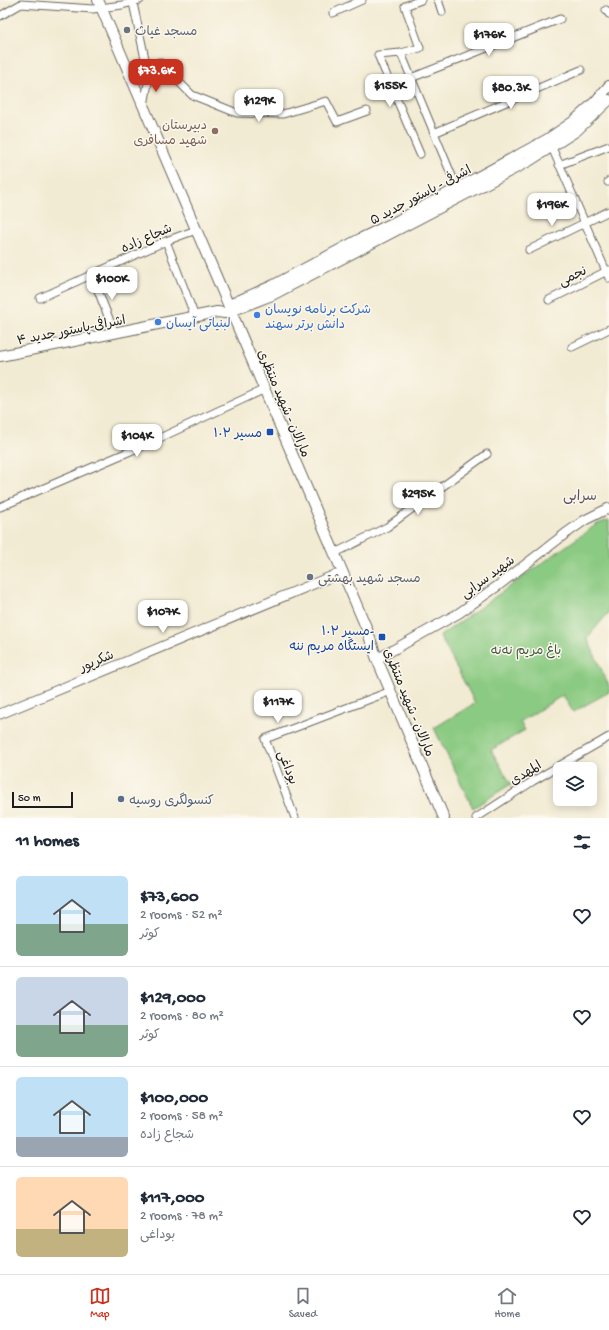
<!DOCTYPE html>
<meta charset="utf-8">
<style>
:root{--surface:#fff;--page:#f2f2f3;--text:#1f2937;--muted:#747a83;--line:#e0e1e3;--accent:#c8321e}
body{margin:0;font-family:"Gochi Hand","Playpen Sans Arabic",sans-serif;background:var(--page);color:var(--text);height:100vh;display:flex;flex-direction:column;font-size:15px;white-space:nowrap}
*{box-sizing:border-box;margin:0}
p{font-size:13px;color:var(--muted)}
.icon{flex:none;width:22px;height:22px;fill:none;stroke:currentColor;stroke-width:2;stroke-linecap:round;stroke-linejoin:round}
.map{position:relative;height:818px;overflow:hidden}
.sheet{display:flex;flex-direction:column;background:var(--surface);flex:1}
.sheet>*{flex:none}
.fabs{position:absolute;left:553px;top:762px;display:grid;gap:8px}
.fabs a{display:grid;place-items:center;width:44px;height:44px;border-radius:6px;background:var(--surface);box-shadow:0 2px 10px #0003;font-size:20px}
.scale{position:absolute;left:12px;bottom:10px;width:61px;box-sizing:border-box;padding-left:4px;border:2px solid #1c1c1c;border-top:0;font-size:11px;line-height:14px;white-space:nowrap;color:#1c1c1c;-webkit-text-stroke:3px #fbf7ec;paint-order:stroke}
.price{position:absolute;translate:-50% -34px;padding:0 9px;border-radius:8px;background:#fff;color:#222;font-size:13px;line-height:26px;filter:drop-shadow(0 1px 2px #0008)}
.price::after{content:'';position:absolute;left:50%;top:24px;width:12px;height:9px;margin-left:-6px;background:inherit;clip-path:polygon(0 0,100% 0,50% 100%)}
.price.active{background:var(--accent);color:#fff}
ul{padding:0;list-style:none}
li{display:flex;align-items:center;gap:12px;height:100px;padding:0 16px}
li+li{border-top:1px solid var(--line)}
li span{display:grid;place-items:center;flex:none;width:112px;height:80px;border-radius:6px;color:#555}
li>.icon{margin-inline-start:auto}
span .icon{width:48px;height:48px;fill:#fffc;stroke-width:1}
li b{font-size:17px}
h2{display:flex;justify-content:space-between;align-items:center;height:48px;padding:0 16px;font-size:17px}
.menu{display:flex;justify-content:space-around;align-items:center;height:56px;border-top:1px solid var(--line);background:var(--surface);font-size:11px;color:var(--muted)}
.menu a{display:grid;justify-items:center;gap:2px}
.menu .active{color:var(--accent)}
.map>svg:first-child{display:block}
.green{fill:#8bca82;stroke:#54734f}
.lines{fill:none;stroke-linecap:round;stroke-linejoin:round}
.street-casing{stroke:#67645c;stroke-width:9}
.secondary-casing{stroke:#67645c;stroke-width:11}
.primary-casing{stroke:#67645c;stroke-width:12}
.street{stroke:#fff;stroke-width:7}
.secondary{stroke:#fff;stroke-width:9}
.primary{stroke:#fff;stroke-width:10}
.worship-dot{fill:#6b7280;stroke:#fbf7ec;stroke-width:1.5}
.education-dot{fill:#8d6e63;stroke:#fbf7ec;stroke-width:1.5}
.shop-dot{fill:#3f7fe0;stroke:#fbf7ec;stroke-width:1.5}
.transit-dot{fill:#1a4fb4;stroke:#fbf7ec;stroke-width:1.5}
.service-dot{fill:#5c6f8a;stroke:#fbf7ec;stroke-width:1.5}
.labels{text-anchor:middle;stroke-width:3;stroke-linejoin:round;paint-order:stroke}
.worship-label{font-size:13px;fill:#5b616d;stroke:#fbf7ec;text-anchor:start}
.education-label{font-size:13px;fill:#785e54;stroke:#fbf7ec;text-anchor:end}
.street-label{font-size:13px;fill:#1c1c1c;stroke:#fbf7ec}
.shop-label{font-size:13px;fill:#366cbe;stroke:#fbf7ec;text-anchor:start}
.transit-label{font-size:13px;fill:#164399;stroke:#fbf7ec;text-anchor:end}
.park-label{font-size:13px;fill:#435940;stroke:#fbf7ec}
.service-label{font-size:13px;fill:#4e5e75;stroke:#fbf7ec;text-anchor:start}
.neighbourhood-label{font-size:14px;fill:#5c5263;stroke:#fbf7ec}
</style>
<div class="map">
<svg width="609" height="818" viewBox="0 0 609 818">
<rect width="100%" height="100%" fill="#fbf7ec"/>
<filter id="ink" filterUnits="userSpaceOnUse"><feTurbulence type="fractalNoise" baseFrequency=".025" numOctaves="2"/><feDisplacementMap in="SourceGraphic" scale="8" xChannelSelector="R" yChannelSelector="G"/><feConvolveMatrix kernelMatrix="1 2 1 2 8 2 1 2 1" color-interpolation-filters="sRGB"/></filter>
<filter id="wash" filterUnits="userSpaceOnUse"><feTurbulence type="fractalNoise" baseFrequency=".012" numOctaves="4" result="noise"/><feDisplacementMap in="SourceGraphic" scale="16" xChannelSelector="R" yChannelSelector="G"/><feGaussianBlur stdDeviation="0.9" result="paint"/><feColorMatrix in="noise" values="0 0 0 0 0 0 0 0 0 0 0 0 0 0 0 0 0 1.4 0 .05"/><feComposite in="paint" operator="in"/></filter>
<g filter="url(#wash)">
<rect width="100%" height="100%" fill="#f2ebd3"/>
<path class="green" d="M 609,520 L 609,612 L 587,638 L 609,686 L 609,692 L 573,712 L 563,695 L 520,722 L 525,730 L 491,750 L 511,784 L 473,808 L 434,728 L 475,703 L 440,636 L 597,524 Z"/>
</g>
<g filter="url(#ink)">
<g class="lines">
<defs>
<path id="street" d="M 438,0 L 442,12
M 133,3 L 149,77
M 606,10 L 609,14
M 333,13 L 362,0
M 0,16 L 21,4 L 93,9 L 122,5 L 140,0
M 401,53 L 459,193
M 411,78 L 560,19
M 144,106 L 149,77 L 159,62 L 192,95 L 237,113 L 283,114 L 326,101 L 337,122 L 367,111
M 434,133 L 581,70
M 550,143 L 609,278
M 420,154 L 378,55 L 401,53 L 420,48 L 405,6 L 421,0
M 559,165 L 609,146
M 608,182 L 609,181
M 166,241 L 195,317
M 529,250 L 609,211
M 92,275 L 115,334
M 40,298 L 166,241 L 196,230
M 549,300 L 609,270
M 572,347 L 609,329
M 0,507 L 149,443 L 265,389
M 335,553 L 387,527 L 487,454
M 295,818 L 265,739 L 391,691
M 476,818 L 533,781 L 609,737"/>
<path id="secondary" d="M 377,659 L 459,613 L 499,585 L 565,534 L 585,520 L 609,508
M 0,714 L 335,575"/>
<path id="primary" d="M 98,0 L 366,627 L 377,659 L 444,818
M 229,305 L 274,285 L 362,238 L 399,220 L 548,139 L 573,122 L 595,102 L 609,86
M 0,356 L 217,312 L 225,313 L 231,311 L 272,295 L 529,161 L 576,131 L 609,100"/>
</defs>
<use href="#street" class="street-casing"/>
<use href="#secondary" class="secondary-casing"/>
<use href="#primary" class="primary-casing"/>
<use href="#street" class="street"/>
<use href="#secondary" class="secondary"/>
<use href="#primary" class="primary"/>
</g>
</g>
<g class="worship-dot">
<circle cx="127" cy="30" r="4"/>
<circle cx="310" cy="577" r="4"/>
</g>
<circle class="education-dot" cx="215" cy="131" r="4"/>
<g class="shop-dot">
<circle cx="257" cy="315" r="4"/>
<circle cx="158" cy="322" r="4"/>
</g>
<g class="transit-dot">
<rect x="266" y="428" width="8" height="8" rx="2"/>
<rect x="378" y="633" width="8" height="8" rx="2"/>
</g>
<circle class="service-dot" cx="121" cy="799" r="4"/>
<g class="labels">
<g class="worship-label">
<text x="135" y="35">مسجد غیاث</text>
<text x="318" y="582">مسجد شهید بهشتی</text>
</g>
<g class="education-label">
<text x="207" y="129">دبیرستان<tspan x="207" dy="15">شهید مسافری</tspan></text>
</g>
<g class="street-label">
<text transform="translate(420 194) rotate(-28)" y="5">اشرفی - پاستور جدید ۵</text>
<text transform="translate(146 237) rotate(-24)" y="5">شجاع زاده</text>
<text transform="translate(572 275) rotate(-26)" y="5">نجمی</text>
<text transform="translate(71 329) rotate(-11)" y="5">اشرافی-پاستور جدید ۴</text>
<text transform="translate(285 403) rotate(67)" y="5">مارالان - شهید منتظری</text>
<text transform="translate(487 576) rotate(-36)" y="5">شهید سرابی</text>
<text transform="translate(96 660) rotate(-23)" y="5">شکرپور</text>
<text transform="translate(410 702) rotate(68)" y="5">مارالان - شهید منتظری</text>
<text transform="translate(289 767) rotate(69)" y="5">بوداغی</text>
<text transform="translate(525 772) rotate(-32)" y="5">المهدی</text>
</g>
<g class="shop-label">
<text x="265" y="313">شرکت برنامه نویسان<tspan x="265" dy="15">دانش برتر سهند</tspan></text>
<text x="166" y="327">لبنیاتی آیسان</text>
</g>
<g class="transit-label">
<text x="262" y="437">مسیر ۱۰۲</text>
<text x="374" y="635">مسیر ۱۰۲-<tspan x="374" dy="15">ایستگاه مریم ننه</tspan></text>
</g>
<g class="park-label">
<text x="526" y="654">باغ مریم نه‌نه</text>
</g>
<g class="service-label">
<text x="129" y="804">کنسولگری روسیه</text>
</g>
<g class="neighbourhood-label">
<text x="580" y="500">سرابی</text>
</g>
</g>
</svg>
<div class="fabs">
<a><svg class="icon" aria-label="layers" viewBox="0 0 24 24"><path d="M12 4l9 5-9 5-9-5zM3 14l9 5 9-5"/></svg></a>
</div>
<div class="scale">50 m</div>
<b class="price" style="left:489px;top:57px">$176K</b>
<b class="price active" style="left:156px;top:93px">$73.6K</b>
<b class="price" style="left:390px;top:108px">$155K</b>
<b class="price" style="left:511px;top:110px">$80.3K</b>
<b class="price" style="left:259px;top:123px">$129K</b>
<b class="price" style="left:552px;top:227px">$196K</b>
<b class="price" style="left:112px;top:301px">$100K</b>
<b class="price" style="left:137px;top:458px">$104K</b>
<b class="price" style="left:418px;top:516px">$295K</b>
<b class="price" style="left:163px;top:634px">$107K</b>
<b class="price" style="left:278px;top:724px">$117K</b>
</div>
<section class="sheet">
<h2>11 homes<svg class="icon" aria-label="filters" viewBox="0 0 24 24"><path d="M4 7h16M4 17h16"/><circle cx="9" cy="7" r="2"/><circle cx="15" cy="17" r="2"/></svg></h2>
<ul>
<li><span style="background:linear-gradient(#bfe0f5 60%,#7fa58c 0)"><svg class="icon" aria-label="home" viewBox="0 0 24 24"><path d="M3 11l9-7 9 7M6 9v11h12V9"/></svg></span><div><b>$73,600</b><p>2 rooms · 52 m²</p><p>کوثر</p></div><svg class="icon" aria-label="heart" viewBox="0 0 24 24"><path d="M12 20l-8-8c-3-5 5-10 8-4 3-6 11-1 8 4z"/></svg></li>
<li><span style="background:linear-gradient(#c9d6e8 60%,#7fa58c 0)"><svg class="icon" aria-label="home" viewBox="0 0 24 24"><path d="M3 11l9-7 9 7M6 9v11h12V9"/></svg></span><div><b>$129,000</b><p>2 rooms · 80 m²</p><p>کوثر</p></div><svg class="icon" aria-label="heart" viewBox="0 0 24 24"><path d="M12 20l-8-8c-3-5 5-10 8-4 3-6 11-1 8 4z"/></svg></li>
<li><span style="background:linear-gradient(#bfe0f5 75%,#9aa5b1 0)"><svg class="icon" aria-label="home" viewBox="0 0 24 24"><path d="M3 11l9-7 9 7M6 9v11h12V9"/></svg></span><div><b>$100,000</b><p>2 rooms · 58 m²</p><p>شجاع زاده</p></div><svg class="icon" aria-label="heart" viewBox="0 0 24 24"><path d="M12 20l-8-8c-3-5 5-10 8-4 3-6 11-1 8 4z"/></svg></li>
<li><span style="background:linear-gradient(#ffd9b3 65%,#c2b280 0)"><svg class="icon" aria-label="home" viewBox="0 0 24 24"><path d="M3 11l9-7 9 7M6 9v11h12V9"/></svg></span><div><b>$117,000</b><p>2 rooms · 78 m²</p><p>بوداغی</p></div><svg class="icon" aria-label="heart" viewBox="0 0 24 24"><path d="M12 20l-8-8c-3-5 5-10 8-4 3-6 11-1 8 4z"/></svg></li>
</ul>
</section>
<nav class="menu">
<a class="active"><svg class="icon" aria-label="map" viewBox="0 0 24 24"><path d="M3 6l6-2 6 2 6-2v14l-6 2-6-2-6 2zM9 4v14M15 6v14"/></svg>Map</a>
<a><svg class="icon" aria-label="saved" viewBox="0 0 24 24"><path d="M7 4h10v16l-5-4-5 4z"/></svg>Saved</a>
<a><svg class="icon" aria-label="home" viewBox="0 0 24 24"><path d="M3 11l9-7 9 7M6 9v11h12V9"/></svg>Home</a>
</nav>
